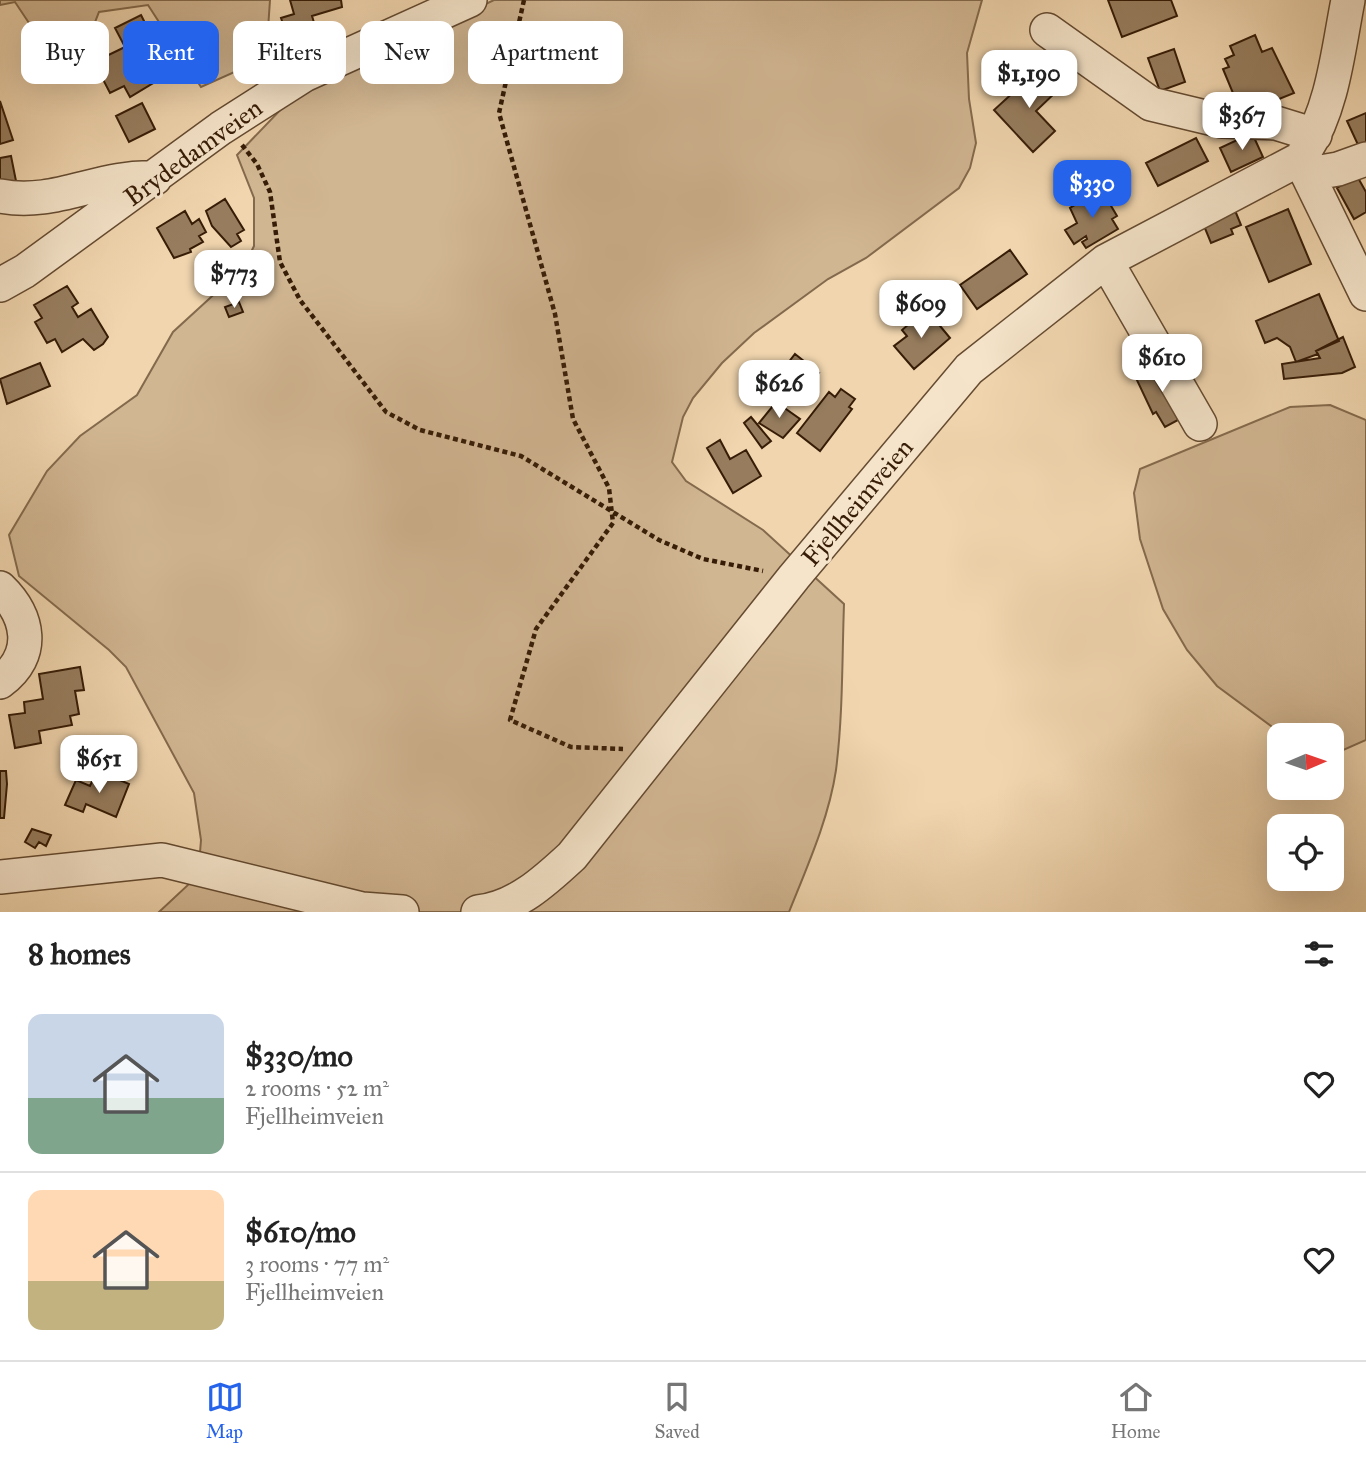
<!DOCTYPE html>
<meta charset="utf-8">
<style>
:root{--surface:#fff;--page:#f2f2f2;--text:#222;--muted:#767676;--line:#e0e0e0;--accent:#2563eb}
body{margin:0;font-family:"IM FELL Great Primer",serif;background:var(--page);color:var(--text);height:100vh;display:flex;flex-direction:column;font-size:26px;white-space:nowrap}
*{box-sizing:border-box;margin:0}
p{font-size:23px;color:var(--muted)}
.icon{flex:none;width:38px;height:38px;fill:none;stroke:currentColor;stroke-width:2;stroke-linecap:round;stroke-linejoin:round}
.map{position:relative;height:912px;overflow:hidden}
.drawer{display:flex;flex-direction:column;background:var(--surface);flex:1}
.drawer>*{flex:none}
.guide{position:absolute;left:21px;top:21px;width:700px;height:63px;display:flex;gap:14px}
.needle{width:46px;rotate:88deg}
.controls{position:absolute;left:1267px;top:723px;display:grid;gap:14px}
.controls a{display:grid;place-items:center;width:77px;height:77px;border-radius:14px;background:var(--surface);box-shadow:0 7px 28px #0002;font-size:35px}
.price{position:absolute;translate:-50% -60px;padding:0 16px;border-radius:14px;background:#fff;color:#222;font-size:23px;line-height:46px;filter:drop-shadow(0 2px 4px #0008)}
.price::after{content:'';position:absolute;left:50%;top:42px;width:21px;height:16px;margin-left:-10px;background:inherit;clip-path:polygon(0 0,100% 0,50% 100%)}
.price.on{background:var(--accent);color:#fff}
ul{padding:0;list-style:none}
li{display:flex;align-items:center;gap:21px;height:175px;padding:0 28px}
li+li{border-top:2px solid var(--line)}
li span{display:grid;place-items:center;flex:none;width:196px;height:140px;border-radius:14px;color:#555}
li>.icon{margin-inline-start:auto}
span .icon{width:84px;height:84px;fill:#fffc;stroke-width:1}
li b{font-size:30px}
h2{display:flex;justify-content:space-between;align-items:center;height:84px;padding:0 28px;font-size:30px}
.pill{padding:0 24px;border-radius:14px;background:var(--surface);box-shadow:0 7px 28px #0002;font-size:24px;line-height:63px}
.pill.on{background:var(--accent);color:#fff}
.menu{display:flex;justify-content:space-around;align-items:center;height:98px;border-top:2px solid var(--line);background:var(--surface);font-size:19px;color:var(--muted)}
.menu a{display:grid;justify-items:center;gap:4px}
.menu .on{color:var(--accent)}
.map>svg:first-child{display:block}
.green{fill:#d1b692;stroke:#846a4c;stroke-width:2}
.building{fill:#977d5e;stroke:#371d07;stroke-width:2}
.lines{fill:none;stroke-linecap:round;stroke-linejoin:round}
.minor-casing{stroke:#654b31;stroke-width:36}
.path{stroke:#371d07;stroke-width:4.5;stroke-dasharray:5 3.5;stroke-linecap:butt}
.minor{stroke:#f5e4ca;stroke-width:33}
.labels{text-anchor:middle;stroke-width:6;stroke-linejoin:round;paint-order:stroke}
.street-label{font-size:26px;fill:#371d07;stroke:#f5e4ca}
</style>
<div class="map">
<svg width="1366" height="912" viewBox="0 0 1366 912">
<rect width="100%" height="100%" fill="#f0d5ae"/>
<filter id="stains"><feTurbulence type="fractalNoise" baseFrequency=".00286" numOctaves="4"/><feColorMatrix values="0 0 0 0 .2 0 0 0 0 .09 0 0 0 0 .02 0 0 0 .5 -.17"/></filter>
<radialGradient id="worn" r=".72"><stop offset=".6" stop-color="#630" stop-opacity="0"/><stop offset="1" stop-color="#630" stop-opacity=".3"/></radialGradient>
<path class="green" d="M 0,0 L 270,0 L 266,58 L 201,87 L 148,5 L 99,12 L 83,53 L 51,56 L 15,2 L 0,5 Z
M 494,0 L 982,0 L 967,53 L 969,99 L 976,143 L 970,168 L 959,188 L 866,258 L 828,279 L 754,333 L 722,363 L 693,398 L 683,417 L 672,462 L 686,481 L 763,530 L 844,604 C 842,659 843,715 836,770 C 829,818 807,867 789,912 L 159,912 L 188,885 L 199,865 L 201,840 L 194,793 L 126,667 L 109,650 L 19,576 L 9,535 L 47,471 L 80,436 L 137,395 L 173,332 L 244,267 L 254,246 L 254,198 L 237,155 L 287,103 L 306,89 Z
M 1330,405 L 1366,420 L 1366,740 L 1332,755 L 1332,735 L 1283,735 L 1217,686 L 1187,650 L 1163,609 L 1140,539 L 1134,493 L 1140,469 L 1290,407 Z"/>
<path class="building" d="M 290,0 L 341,0 L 342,7 L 312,16 L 319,39 L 291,48 L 281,18 L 294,14 Z
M 1108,0 L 1171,0 L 1177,16 L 1122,37 Z
M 141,15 L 151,35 L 155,33 L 166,54 L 170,51 L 178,68 L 130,97 L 124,86 L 110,93 L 94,62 L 125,47 L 115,28 Z
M 1255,35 L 1262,52 L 1272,48 L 1294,93 L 1269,103 L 1247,98 L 1245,101 L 1235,98 L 1223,69 L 1229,67 L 1225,59 L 1234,55 L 1230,46 Z
M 1174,49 L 1185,82 L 1160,91 L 1148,58 Z
M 1039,69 L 1058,90 L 1036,111 L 1055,131 L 1033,152 L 994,110 Z
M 0,101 L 13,140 L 0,144 Z
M 142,103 L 155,129 L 129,142 L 116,116 Z
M 1366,113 L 1366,144 L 1359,147 L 1347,121 Z
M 1252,133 L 1263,157 L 1231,172 L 1220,148 Z
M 1196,138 L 1208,161 L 1158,186 L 1146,163 Z
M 11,156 L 16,181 L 0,184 L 0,158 Z
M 1357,176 L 1366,192 L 1366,212 L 1354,219 L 1337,188 Z
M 1101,189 L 1117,216 L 1112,219 L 1118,229 L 1086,248 L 1082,242 L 1087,239 L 1086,236 L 1074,244 L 1065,230 L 1077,223 L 1070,208 Z
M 225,199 L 244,230 L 237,234 L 241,241 L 231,247 L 212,226 L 206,211 Z
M 1234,208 L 1241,225 L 1231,229 L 1233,234 L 1211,243 L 1202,221 Z
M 1288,209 L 1311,264 L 1269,282 L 1246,227 Z
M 185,211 L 192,224 L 199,219 L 206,232 L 199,236 L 203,242 L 190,249 L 191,252 L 174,258 L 157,228 Z
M 1010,250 L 1027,274 L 977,309 L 960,285 Z
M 67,286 L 78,303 L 72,307 L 78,317 L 91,309 L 108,337 L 103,344 L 94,350 L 83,339 L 62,352 L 55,339 L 47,343 L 35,322 L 42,318 L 34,305 Z
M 923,287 L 938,304 L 928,313 L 922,305 L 917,309 L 912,303 L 917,299 L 914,295 Z
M 1319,294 L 1339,341 L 1316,351 L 1318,354 L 1296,362 L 1290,347 L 1277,338 L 1265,343 L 1256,321 Z
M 239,302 L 243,312 L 229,317 L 225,307 Z
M 923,312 L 928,318 L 931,315 L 950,338 L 914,369 L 894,346 L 907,336 L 902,330 Z
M 1343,337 L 1355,367 L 1342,373 L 1284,379 L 1282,364 L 1320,358 L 1316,351 Z
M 795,354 L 819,373 L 805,391 L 781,372 Z
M 1161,361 L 1191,413 L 1165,427 L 1156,412 L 1153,414 L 1135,376 Z
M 40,363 L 50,386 L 7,404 L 0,379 Z
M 841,389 L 855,399 L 849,407 L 852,409 L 820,451 L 797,433 L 829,392 L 835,397 Z
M 776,402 L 800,419 L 783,438 L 759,423 Z
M 751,417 L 771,441 L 762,448 L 744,423 Z
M 720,440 L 730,459 L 746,450 L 761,476 L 733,493 L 707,448 Z
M 80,667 L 84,690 L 75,691 L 79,714 L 70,716 L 72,725 L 39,731 L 41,743 L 15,748 L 9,715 L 25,713 L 24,702 L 43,699 L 39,674 Z
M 0,771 L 6,771 L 7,784 L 4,818 L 0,818 Z
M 106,774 L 129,784 L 116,817 L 86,804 L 83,812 L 65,805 L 76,780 L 90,786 L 95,775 L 104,779 Z
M 32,829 L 51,835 L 46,846 L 39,842 L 35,848 L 25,842 Z"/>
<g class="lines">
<defs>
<path id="minor" d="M 1047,30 L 1151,104 L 1222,121 L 1276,123 L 1315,135
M 1305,151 C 1333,107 1338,51 1348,0
M 1300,159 L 1366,294
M 1309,174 L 1338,169 L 1366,159
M 0,196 C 55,207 99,175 155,178
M 1106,261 L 1200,424
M 0,285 L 25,271 L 221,128 L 304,75 L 470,0
M 0,588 C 29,616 37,655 0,682
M 0,877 L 162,860 L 362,909 L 402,912
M 478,912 C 516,908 545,881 572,856 L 794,577 L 969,369 L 1106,261 L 1300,159"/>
</defs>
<use href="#minor" class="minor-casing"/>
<path class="path" d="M 524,0 L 499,113 L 555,314 L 573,419 L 609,488 L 613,523 L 536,629 L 510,720 L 571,747 L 623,749
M 242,145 L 257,164 L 270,192 L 280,262 L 300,300 L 386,412 L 420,430 L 521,456 L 659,540 L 703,559 L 763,571"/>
<use href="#minor" class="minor"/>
</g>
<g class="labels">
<g class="street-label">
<text transform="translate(193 152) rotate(-36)" y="9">Brydedamveien</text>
<text transform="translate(857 502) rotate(-50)" y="9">Fjellheimveien</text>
</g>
</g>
<rect width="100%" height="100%" filter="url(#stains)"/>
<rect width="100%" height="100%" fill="url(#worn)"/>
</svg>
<div class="controls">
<a><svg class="needle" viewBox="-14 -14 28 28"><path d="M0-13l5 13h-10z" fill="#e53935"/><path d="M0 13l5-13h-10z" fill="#767676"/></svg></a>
<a><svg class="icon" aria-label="locate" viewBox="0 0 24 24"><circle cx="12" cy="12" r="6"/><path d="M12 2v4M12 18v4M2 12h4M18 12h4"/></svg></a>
</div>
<b class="price" style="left:1029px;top:110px">$1,190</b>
<b class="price" style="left:1242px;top:152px">$367</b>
<b class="price on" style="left:1092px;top:220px">$330</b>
<b class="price" style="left:234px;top:310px">$773</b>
<b class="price" style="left:921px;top:340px">$609</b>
<b class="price" style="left:1162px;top:394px">$610</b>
<b class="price" style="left:779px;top:420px">$626</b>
<b class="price" style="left:99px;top:795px">$651</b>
<div class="guide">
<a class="pill">Buy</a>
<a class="pill on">Rent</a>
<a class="pill">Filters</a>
<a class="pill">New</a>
<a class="pill">Apartment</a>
</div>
</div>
<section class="drawer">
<h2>8 homes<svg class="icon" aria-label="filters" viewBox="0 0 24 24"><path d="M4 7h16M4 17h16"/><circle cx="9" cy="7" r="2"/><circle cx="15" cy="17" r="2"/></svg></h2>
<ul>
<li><span style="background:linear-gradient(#c9d6e8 60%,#7fa58c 0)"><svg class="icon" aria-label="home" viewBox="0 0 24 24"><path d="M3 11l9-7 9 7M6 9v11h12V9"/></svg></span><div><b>$330/mo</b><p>2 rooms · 52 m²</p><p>Fjellheimveien</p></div><svg class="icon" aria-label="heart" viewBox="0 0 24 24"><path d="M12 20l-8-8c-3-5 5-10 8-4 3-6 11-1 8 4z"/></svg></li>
<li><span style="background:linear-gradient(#ffd9b3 65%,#c2b280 0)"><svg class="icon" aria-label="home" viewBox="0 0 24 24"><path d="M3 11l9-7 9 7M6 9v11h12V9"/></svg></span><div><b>$610/mo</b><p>3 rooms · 77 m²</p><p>Fjellheimveien</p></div><svg class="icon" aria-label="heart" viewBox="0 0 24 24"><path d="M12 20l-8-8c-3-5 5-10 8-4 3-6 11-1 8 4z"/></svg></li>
</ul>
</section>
<nav class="menu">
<a class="on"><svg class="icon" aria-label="map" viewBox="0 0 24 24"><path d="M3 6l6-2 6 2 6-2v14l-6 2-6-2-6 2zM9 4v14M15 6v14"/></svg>Map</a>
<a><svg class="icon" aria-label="saved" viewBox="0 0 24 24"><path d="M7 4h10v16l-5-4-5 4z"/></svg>Saved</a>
<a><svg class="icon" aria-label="home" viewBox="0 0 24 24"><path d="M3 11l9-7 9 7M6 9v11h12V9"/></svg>Home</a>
</nav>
